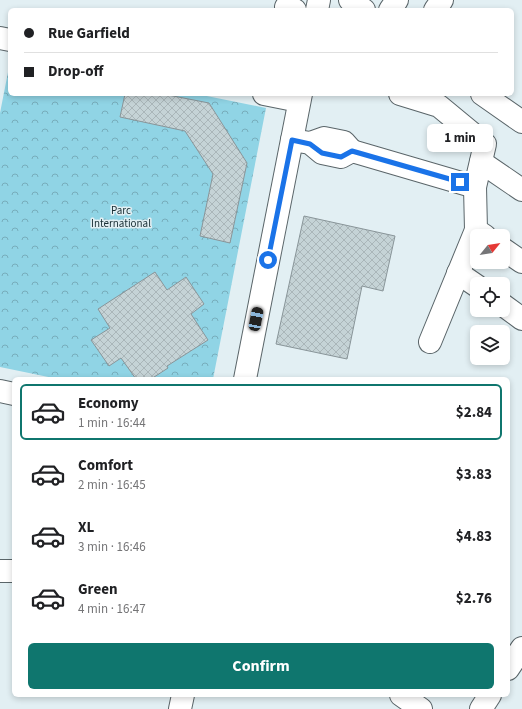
<!DOCTYPE html>
<html lang="en">
<head>
<meta charset="utf-8">
<style>
	body { margin:0; font-family:"Source Sans 3",sans-serif; background:#f6f6f6; color:#202124; height:100vh; display:flex; flex-direction:column; font-size:15px; white-space:nowrap }
	* { box-sizing:border-box; margin:0 }
	p { font-size:13px; color:#757577 }
	.icon { flex:none; width:22px; height:22px; fill:none; stroke:currentColor; stroke-width:2; stroke-linecap:round; stroke-linejoin:round }
	.map { position:relative; flex:1; overflow:hidden }
	.panel { position:absolute; left:12px; top:377px; width:498px; height:320px; display:flex; flex-direction:column; background:#fff; border-radius:6px; box-shadow:0 2px 6px #0003 }
	.panel>* { flex:none }
	.hud { position:absolute; left:8px; top:8px; width:506px; height:88px; border-radius:6px; box-shadow:0 2px 6px #0003; display:grid; align-content:center; height:88px; padding:0 16px; background:#fff }
	.needle { width:26px; rotate:60deg }
	.fabs { position:absolute; left:470px; top:229px; display:grid; gap:8px }
	.fabs a { display:grid; place-items:center; width:40px; height:40px; border-radius:6px; background:#fff; box-shadow:0 2px 6px #0003; font-size:20px }
	.end { position:absolute; width:18px; height:18px; margin:-9px; border:5px solid #1a73e8; background:#fff; box-shadow:0 0 0 2px #fff }
	.from { border-radius:50% }
	.bubble { position:absolute; height:28px; border-radius:6px; background:#fff; box-shadow:0 2px 6px #0003; font-size:13px; font-weight:700; line-height:28px; text-align:center }
	.car { position:absolute; width:12px; height:24px; margin:-12px -6px; border-radius:5px; box-shadow:0 0 3px 1px #0007; background:linear-gradient(#222 24%,#8ab4d8 0 40%,#222 0 76%,#8ab4d8 0 86%,#222 0) }
	.hud b { display:flex; align-items:center; gap:14px; height:38px; font-size:15px }
	.hud b+b { border-top:1px solid #e0e0e0 }
	.hud i { width:10px; height:10px; background:#202124 }
	ul { padding:7px 0 0; list-style:none }
	li { display:flex; align-items:center; gap:12px; height:56px; margin:0 8px 6px; padding:0 8px; border:2px solid transparent; border-radius:6px }
	li div { flex:1 }
	li b { display:block; font-size:15px }
	li em { font-style:normal; font-weight:700 }
	li.selected { border-color:#0f766e }
	li>.icon { width:36px; height:36px; stroke-width:1.5 }
	.action { display:flex; gap:8px; margin-top:auto; padding:8px 16px }
	.action a { flex:1; height:46px; border-radius:6px; background:#0f766e; color:#fff; font-size:16px; font-weight:700; line-height:46px; text-align:center }
	.map>svg:first-child { display:block }
</style>
</head>
<body>
<div class="map">
<svg width="522" height="709" viewBox="0 0 522 709">
	<defs>
		<pattern id="forest-crowns" width="20" height="18" patternUnits="userSpaceOnUse"><rect width="20" height="18" fill="#90d4e5"/><path d="M2 6a3 3 0 1 1 6 0M12 15a3 3 0 1 1 6 0" fill="none" stroke="#77adbb"/></pattern>
		<pattern id="building-cross-hatch" width="8" height="8" patternUnits="userSpaceOnUse"><rect width="8" height="8" fill="#c5d3d6"/><path d="M0 0l8 8M0 8l8-8" fill="none" stroke="#aab6b9"/></pattern>
	</defs>
	<rect width="100%" height="100%" fill="#e2eff3"/>
	<!-- forest -->
	<polygon fill="url(#forest-crowns)" points="10,62 10,94 197,94 266,108 213,379 58,379 0,367 0,113"/>
	<!-- building -->
	<g fill="url(#building-cross-hatch)" stroke="#899599">
		<polygon points="125,94 163,94 209,103 247,163 230,243 200,236 213,174 185,131 120,117"/>
		<polygon points="304,216 395,236 383,291 362,286 347,359 276,344"/>
		<polygon points="155,272 167,290 186,277 204,304 191,314 208,340 167,366 168,368 151,379 136,379 121,358 109,366 91,340 110,328 98,309"/>
	</g>
	<g fill="none" stroke-linecap="round" stroke-linejoin="round">
		<defs>
			<g id="minor">
				<polyline points="350,0 364,10"/>
				<polyline points="286,7 295,10"/>
				<polyline points="317,10 319,0"/>
				<polyline points="390,10 397,0"/>
				<polyline points="435,10 442,0"/>
				<polyline points="0,38 10,40"/>
				<polyline points="264,94 299,101"/>
				<polyline points="482,94 522,122"/>
				<polyline points="292,140 310,143 322,153 341,157 352,151 344,142 324,138 310,143"/>
				<polyline points="352,151 475,187 485,144 439,106 400,94"/>
				<polyline points="481,162 522,190"/>
				<polyline points="475,187 476,230 485,236"/>
				<polyline points="503,249 522,262"/>
				<polyline points="458,273 477,286"/>
				<polyline points="503,305 522,319"/>
				<polyline points="430,342 476,230"/>
				<polyline points="245,379 301,94"/>
				<polyline points="0,391 14,394"/>
				<polyline points="0,571 14,571"/>
				<polyline points="508,669 522,648"/>
				<polyline points="401,695 421,709"/>
				<polyline points="180,709 183,695"/>
				<polyline points="481,709 490,695"/>
			</g>
		</defs>
		<!-- minor casing -->
		<use href="#minor" stroke="#5a6569" stroke-width="24"/>
		<!-- minor -->
		<use href="#minor" stroke="#fff" stroke-width="22"/>
	</g>
	<g fill="none" stroke-linecap="round" stroke-linejoin="round">
		<!-- route -->
		<polyline stroke="#1a73e8" stroke-width="5" points="268,260 292,140 310,144 322,153 341,157 352,151 460,182"/>
	</g>
	<g text-anchor="middle" dominant-baseline="central" stroke-width="3" stroke-linejoin="round" paint-order="stroke">
		<!-- park labels -->
		<g font-size="11" fill="#182e34" stroke="#e2eff3">
			<text x="121" y="210">Parc<tspan x="121" dy="13">International</tspan></text>
		</g>
	</g>
</svg>
<div class="fabs">
<a><svg class="needle" viewBox="-14 -14 28 28"><path d="M0-13l5 13h-10z" fill="#e53935"/><path d="M0 13l5-13h-10z" fill="#757577"/></svg></a>
<a><svg class="icon" aria-label="locate" viewBox="0 0 24 24"><circle cx="12" cy="12" r="6"/><path d="M12 2v4M12 18v4M2 12h4M18 12h4"/></svg></a>
<a><svg class="icon" aria-label="layers" viewBox="0 0 24 24"><path d="M12 4l9 5-9 5-9-5zM3 14l9 5 9-5"/></svg></a>
</div>
<i class="end from" style="left:268px;top:260px"></i>
<i class="end" style="left:460px;top:182px"></i>
<div class="bubble" style="left:427px;top:124px;width:66px">1 min</div>
<i class="car" style="left:256px;top:319px;rotate:11deg"></i>
<div class="hud">
<b><i class="from"></i>Rue Garfield</b>
<b><i></i>Drop-off</b>
</div>
<section class="panel">
<ul>
<li class="selected"><svg class="icon" aria-label="car" viewBox="0 0 24 24"><path d="M5 17H2v-5l4-1 3-4h7l3 4 3 1v5h-3M9 17h6M6 11h13"/><circle cx="7" cy="17" r="2"/><circle cx="17" cy="17" r="2"/></svg><div><b>Economy</b><p>1 min · 16:44</p></div><em>$2.84</em></li>
<li><svg class="icon" aria-label="car" viewBox="0 0 24 24"><path d="M5 17H2v-5l4-1 3-4h7l3 4 3 1v5h-3M9 17h6M6 11h13"/><circle cx="7" cy="17" r="2"/><circle cx="17" cy="17" r="2"/></svg><div><b>Comfort</b><p>2 min · 16:45</p></div><em>$3.83</em></li>
<li><svg class="icon" aria-label="car" viewBox="0 0 24 24"><path d="M5 17H2v-5l4-1 3-4h7l3 4 3 1v5h-3M9 17h6M6 11h13"/><circle cx="7" cy="17" r="2"/><circle cx="17" cy="17" r="2"/></svg><div><b>XL</b><p>3 min · 16:46</p></div><em>$4.83</em></li>
<li><svg class="icon" aria-label="car" viewBox="0 0 24 24"><path d="M5 17H2v-5l4-1 3-4h7l3 4 3 1v5h-3M9 17h6M6 11h13"/><circle cx="7" cy="17" r="2"/><circle cx="17" cy="17" r="2"/></svg><div><b>Green</b><p>4 min · 16:47</p></div><em>$2.76</em></li>
</ul>
<div class="action"><a>Confirm</a></div>
</section>
</div>
</body>
</html>
